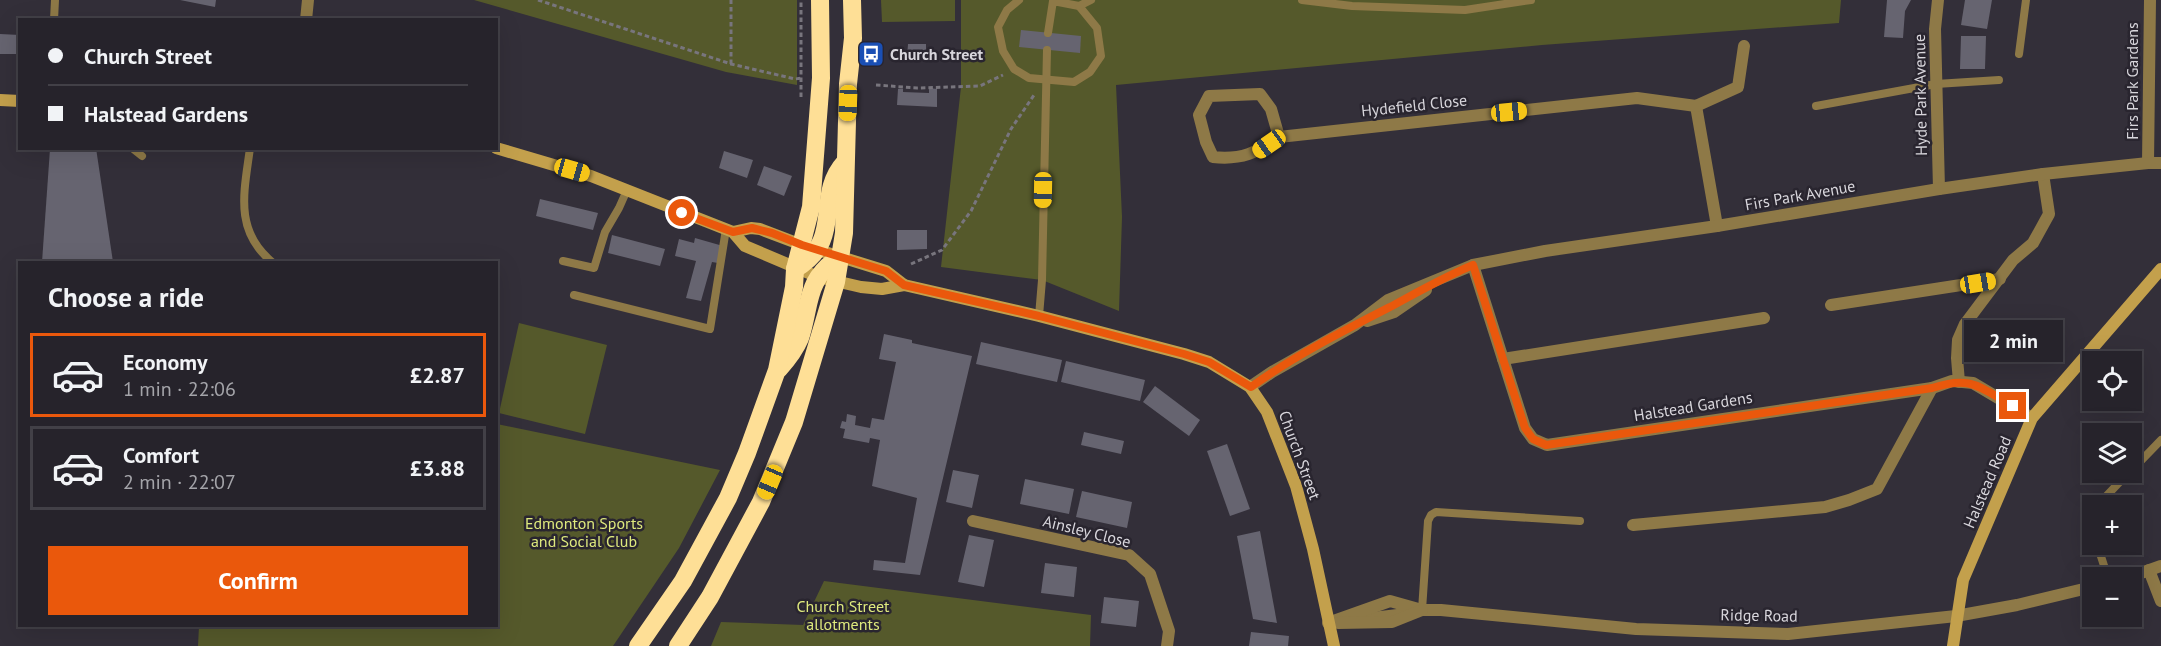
<!DOCTYPE html>
<html lang="en">
<head>
<meta charset="utf-8">
<style>
	body { margin:0; font-family:"PT Sans",sans-serif; background:#2e2b33; color:#f1f3f6; height:100vh; display:flex; flex-direction:column; font-size:22px; white-space:nowrap }
	* { box-sizing:border-box; margin:0 }
	p { font-size:20px; color:#a4a4a9 }
	.icon { flex:none; width:33px; height:33px; fill:none; stroke:currentColor; stroke-width:2; stroke-linecap:round; stroke-linejoin:round }
	.map { position:relative; flex:1; overflow:hidden }
	.side { position:absolute; left:18px; top:261px; width:480px; height:366px; display:flex; flex-direction:column; background:#26232b; border-radius:0px; box-shadow:0 6px 24px #0002,0 0 0 2px #424047 }
	.side>* { flex:none }
	.top-card { position:absolute; left:18px; top:18px; width:480px; height:132px; border-radius:0px; box-shadow:0 6px 24px #0002,0 0 0 2px #424047; display:grid; align-content:center; height:132px; padding:0 30px; background:#26232b }
	.buttons { position:absolute; left:2082px; top:351px; display:grid; gap:12px }
	.buttons a { display:grid; place-items:center; width:60px; height:60px; border-radius:0px; background:#26232b; box-shadow:0 6px 24px #0002,0 0 0 2px #424047; font-size:30px }
	.end { position:absolute; width:27px; height:27px; margin:-14px; border:8px solid #ea580c; background:#fff; box-shadow:0 0 0 3px #fff }
	.from { border-radius:50% }
	.bubble { position:absolute; height:42px; border-radius:0px; background:#26232b; box-shadow:0 6px 24px #0002,0 0 0 2px #424047; font-size:20px; font-weight:800; line-height:42px; text-align:center }
	.car { position:absolute; width:18px; height:36px; margin:-18px -9px; border-radius:8px; box-shadow:0 0 4px 2px #0007; background:linear-gradient(#f5c518 24%,#345 0 40%,#f5c518 0 76%,#345 0 86%,#f5c518 0) }
	.top-card b { display:flex; align-items:center; gap:21px; height:57px; font-size:22px }
	.top-card b+b { border-top:2px solid #424047 }
	.top-card i { width:15px; height:15px; background:#f1f3f6 }
	ul { padding:0; list-style:none }
	li { display:flex; align-items:center; gap:18px; height:84px; margin:0 12px 9px; padding:0 18px; border:3px solid #424047; border-radius:0px }
	li div { flex:1 }
	li b { display:block; font-size:22px }
	li em { font-style:normal; font-weight:800 }
	li.active { border-color:#ea580c }
	li>.icon { width:54px; height:54px; stroke-width:1.5 }
	h2 { padding:0 30px; font-size:27px; line-height:72px }
	.primary-button { display:flex; gap:12px; margin-top:auto; padding:12px 30px }
	.primary-button a { flex:1; height:69px; border-radius:0px; background:#ea580c; color:#fff; font-size:24px; font-weight:800; line-height:69px; text-align:center }
	.map>svg:first-child { display:block }
</style>
</head>
<body>
<div class="map">
<svg width="2161" height="646" viewBox="0 0 2161 646">
	<rect width="100%" height="100%" fill="#332f39"/>
	<!-- green -->
	<g fill="#55592b">
		<polygon points="474,0 797,0 797,85 726,72"/>
		<polygon points="881,0 955,0 955,21 882,22"/>
		<polygon points="961,0 1841,0 1839,23 1542,45 1116,85 1122,217 1119,311 1042,280 941,267 961,87"/>
		<polygon points="519,323 607,345 585,434 499,413"/>
		<polygon points="497,424 720,470 679,548 613,646 198,646 199,626 496,626"/>
		<polygon points="824,581 1091,615 1090,646 711,646 721,622 803,625"/>
	</g>
	<!-- building -->
	<g fill="#666470">
		<polygon points="180,0 216,0 215,7"/>
		<polygon points="1887,0 1911,0 1905,11 1903,38 1884,37"/>
		<polygon points="1965,0 1992,0 1987,29 1961,25"/>
		<polygon points="1021,30 1081,36 1080,53 1019,47"/>
		<polygon points="0,34 20,35 20,54 0,54"/>
		<polygon points="1961,36 1986,36 1985,69 1960,69"/>
		<polygon points="908,44 926,44 926,58 907,58"/>
		<polygon points="929,88 937,89 937,107 897,105 898,89 903,89 903,92 929,93"/>
		<polygon points="54,148 96,148 113,262 42,262 50,149"/>
		<polygon points="724,151 753,160 747,178 719,168"/>
		<polygon points="764,166 792,176 784,196 757,185"/>
		<polygon points="540,199 598,213 593,230 536,216"/>
		<polygon points="897,230 927,230 927,249 897,250"/>
		<polygon points="612,235 665,249 660,266 608,253"/>
		<polygon points="695,238 723,246 718,263 712,262 701,301 686,298 696,261 675,256 679,239 694,243"/>
		<polygon points="884,334 912,340 912,343 972,356 920,575 873,570 874,560 905,563 917,498 872,486 880,440 870,438 869,443 843,438 845,429 840,428 842,421 846,422 847,414 856,416 855,425 870,428 872,418 884,420 896,362 879,359"/>
		<polygon points="981,342 1062,360 1057,382 976,364"/>
		<polygon points="1066,361 1145,380 1140,401 1061,382"/>
		<polygon points="1155,386 1200,420 1189,436 1143,402"/>
		<polygon points="1084,432 1124,441 1121,454 1081,445"/>
		<polygon points="1227,444 1250,509 1230,516 1207,451"/>
		<polygon points="953,470 979,475 972,508 946,502"/>
		<polygon points="1025,479 1074,489 1069,514 1020,504"/>
		<polygon points="1082,491 1132,502 1127,528 1076,517"/>
		<polygon points="1260,531 1277,623 1253,619 1237,536"/>
		<polygon points="969,535 994,540 984,587 958,582"/>
		<polygon points="1045,563 1077,567 1074,597 1041,593"/>
		<polygon points="1104,597 1139,601 1136,627 1101,623"/>
		<polygon points="1251,632 1289,636 1288,646 1249,646"/>
	</g>
	<g fill="none" stroke-linecap="round" stroke-linejoin="round">
		<!-- path -->
		<g stroke="#78757d" stroke-width="3" stroke-dasharray="4.5 3" stroke-linecap="butt">
			<polyline points="538,0 731,64 795,79 802,78"/>
			<polyline points="731,64 731,0"/>
			<polyline points="876,85 917,88 980,86 1003,75"/>
			<polyline points="801,97 801,0"/>
			<polyline points="911,264 942,250 971,211 1011,129 1034,95"/>
		</g>
		<!-- lane -->
		<g stroke="#8e7947" stroke-width="8">
			<polyline points="1019,0 1007,10 998,27 1003,51 1014,69 1029,78 1074,82 1090,72 1101,56 1097,28 1079,6 1053,1 1048,33"/>
			<polyline points="1302,0 1352,6 1465,10 1531,0"/>
			<polyline points="1079,6 1091,0"/>
			<polyline points="54,20 55,0"/>
			<polyline points="2019,54 2026,0"/>
			<polyline points="1816,106 1936,84 1999,80"/>
			<polyline points="132,148 142,156"/>
			<path d="M 250,148 C 244,193 234,230 272,262"/>
			<polyline points="563,261 594,268 605,232 619,208 627,190"/>
			<polyline points="574,295 710,329 726,229"/>
			<polyline points="1379,312 1405,299"/>
			<polyline points="1039,316 1042,280 1047,50"/>
			<polyline points="2132,470 2161,440"/>
			<polyline points="2097,506 2129,472"/>
			<polyline points="2092,510 2088,515 2092,530"/>
			<polyline points="2097,544 2108,578"/>
			<polyline points="1356,618 1422,610 1428,521 1431,515 1436,512 1580,521"/>
		</g>
		<!-- street -->
		<g stroke="#8e7947" stroke-width="12">
			<polyline points="1938,0 1935,29 1939,189"/>
			<polyline points="306,20 308,0"/>
			<polyline points="1696,106 1717,226"/>
			<path d="M 1279,137 L 1271,109 L 1260,94 L 1209,96 L 1199,115 L 1206,142 L 1213,157 C 1242,160 1256,153 1279,137 L 1637,98 L 1696,106 L 1738,87 L 1744,46"/>
			<polyline points="2148,163 2150,0"/>
			<polyline points="1473,265 1525,428 1533,439 1547,445 1932,388 1952,381 1973,383 2032,418"/>
			<polyline points="1831,305 2000,279"/>
			<polyline points="1367,321 1394,312 1426,290"/>
			<polyline points="1503,359 1764,318"/>
			<polyline points="1959,382 1957,358 1958,340 1965,324 2013,260 2033,243 2049,214 2043,174"/>
			<polyline points="1250,387 1272,372 1355,325 1388,300 1473,265 1545,251 1717,226 1939,189 2043,174 2148,163 2161,163"/>
			<polyline points="973,521 1129,555 1150,574 1169,631 1167,646"/>
			<polyline points="1633,525 1825,507 1849,500 1877,489 1932,388"/>
			<polyline points="2149,570 2161,601"/>
			<polyline points="2127,578 2161,566"/>
			<polyline points="1328,623 1390,601 1422,610 1441,610 1636,629 1788,634 1956,616 2017,605 2092,587"/>
			<polyline points="1338,623 1392,622 1422,610"/>
		</g>
		<!-- secondary -->
		<g stroke="#c3a04c" stroke-width="12">
			<polyline points="0,100 20,101"/>
			<polyline points="496,148 591,176 733,232 745,246 818,277 861,287 882,289 904,285 1039,316 1184,354 1209,362 1250,387 1267,412 1296,486 1313,549 1334,646"/>
			<polyline points="733,232 751,228 760,229 802,245 886,271 904,285"/>
			<polyline points="1953,646 1963,580 2032,418 2161,269"/>
		</g>
		<!-- highway -->
		<g stroke="#fedf96" stroke-width="18">
			<path d="M 795,269 C 846,239 813,197 845,162"/>
			<path d="M 779,369 C 787,360 795,350 800,338 C 811,304 805,279 840,257"/>
			<polyline points="638,646 683,581 728,498 747,453 777,370 794,287 795,269 811,207 821,78 820,0"/>
			<polyline points="678,646 710,597 761,502 794,422 836,282 844,233 848,84 853,38 852,0"/>
		</g>
	</g>
	<g fill="none" stroke-linecap="round" stroke-linejoin="round">
		<!-- route -->
		<path stroke="#ea580c" stroke-width="8" d="M 682,213 L 733,232 L 752,228 L 772,233 L 802,245 L 886,271 L 904,285 L 1039,316 L 1184,354 L 1209,362 L 1251,387 C 1294,356 1343,331 1390,307 C 1418,292 1444,277 1473,265 L 1525,428 L 1533,439 L 1546,445 L 1932,388 C 1971,375 1979,387 2013,406"/>
	</g>
	<!-- icons -->
	<defs>
		<symbol id="bus-square" viewBox="-11 -11 22 22"><rect x="-9" y="-9" width="18" height="18" rx="4" fill="#1a4fb4" stroke="#29252f"/><path d="M-5-6H5V4H4V6H2V4H-2V6H-4V4H-5ZM-3.5-4V0h7V-4ZM-3.5 1.2v1.5H-2V1.2ZM2 1.2v1.5H3.5V1.2Z" fill="#fff"/></symbol>
	</defs>
	<g fill-rule="evenodd">
		<use href="#bus-square" x="856" y="39" width="30" height="30"/>
	</g>
	<g text-anchor="middle" dominant-baseline="central" stroke-width="5" stroke-linejoin="round" paint-order="stroke">
		<!-- poi labels -->
		<g font-size="16" font-weight="bold" fill="#d8d6dc" stroke="#29252f" text-anchor="start">
			<text x="890" y="54">Church Street</text>
		</g>
		<!-- street labels -->
		<g font-size="16" fill="#d8d6dc" stroke="#29252f">
			<text transform="translate(2132 81) rotate(-90)">Firs Park Gardens</text>
			<text transform="translate(1920 95) rotate(-91)">Hyde Park Avenue</text>
			<text transform="translate(1414 105) rotate(-6)">Hydefield Close</text>
			<text transform="translate(1800 195) rotate(-10)">Firs Park Avenue</text>
			<text transform="translate(1693 406) rotate(-9)">Halstead Gardens</text>
			<text transform="translate(1300 455) rotate(70)">Church Street</text>
			<text transform="translate(1987 482) rotate(-67)">Halstead Road</text>
			<text transform="translate(1087 531) rotate(14)">Ainsley Close</text>
			<text transform="translate(1759 615) rotate(1)">Ridge Road</text>
		</g>
		<!-- park labels -->
		<g font-size="16" fill="#dee97d" stroke="#29252f">
			<text x="584" y="523">Edmonton Sports<tspan x="584" dy="18">and Social Club</tspan></text>
			<text x="843" y="606">Church Street<tspan x="843" dy="18">allotments</tspan></text>
		</g>
	</g>
</svg>
<div class="buttons">
<a><svg class="icon" aria-label="locate" viewBox="0 0 24 24"><circle cx="12" cy="12" r="6"/><path d="M12 2v4M12 18v4M2 12h4M18 12h4"/></svg></a>
<a><svg class="icon" aria-label="layers" viewBox="0 0 24 24"><path d="M12 4l9 5-9 5-9-5zM3 14l9 5 9-5"/></svg></a>
<a>+</a>
<a>−</a>
</div>
<i class="end from" style="left:682px;top:213px"></i>
<i class="end" style="left:2013px;top:406px"></i>
<div class="bubble" style="left:1964px;top:320px;width:99px">2 min</div>
<i class="car" style="left:848px;top:103px;rotate:182deg"></i>
<i class="car" style="left:1509px;top:112px;rotate:84deg"></i>
<i class="car" style="left:1269px;top:144px;rotate:235deg"></i>
<i class="car" style="left:572px;top:170px;rotate:106deg"></i>
<i class="car" style="left:1043px;top:190px;rotate:181deg"></i>
<i class="car" style="left:1978px;top:283px;rotate:81deg"></i>
<i class="car" style="left:770px;top:482px;rotate:203deg"></i>
<div class="top-card">
<b><i class="from"></i>Church Street</b>
<b><i></i>Halstead Gardens</b>
</div>
<section class="side">
<h2>Choose a ride</h2>
<ul>
<li class="active"><svg class="icon" aria-label="car" viewBox="0 0 24 24"><path d="M5 17H2v-5l4-1 3-4h7l3 4 3 1v5h-3M9 17h6M6 11h13"/><circle cx="7" cy="17" r="2"/><circle cx="17" cy="17" r="2"/></svg><div><b>Economy</b><p>1 min · 22:06</p></div><em>£2.87</em></li>
<li><svg class="icon" aria-label="car" viewBox="0 0 24 24"><path d="M5 17H2v-5l4-1 3-4h7l3 4 3 1v5h-3M9 17h6M6 11h13"/><circle cx="7" cy="17" r="2"/><circle cx="17" cy="17" r="2"/></svg><div><b>Comfort</b><p>2 min · 22:07</p></div><em>£3.88</em></li>
</ul>
<div class="primary-button"><a>Confirm</a></div>
</section>
</div>
</body>
</html>
